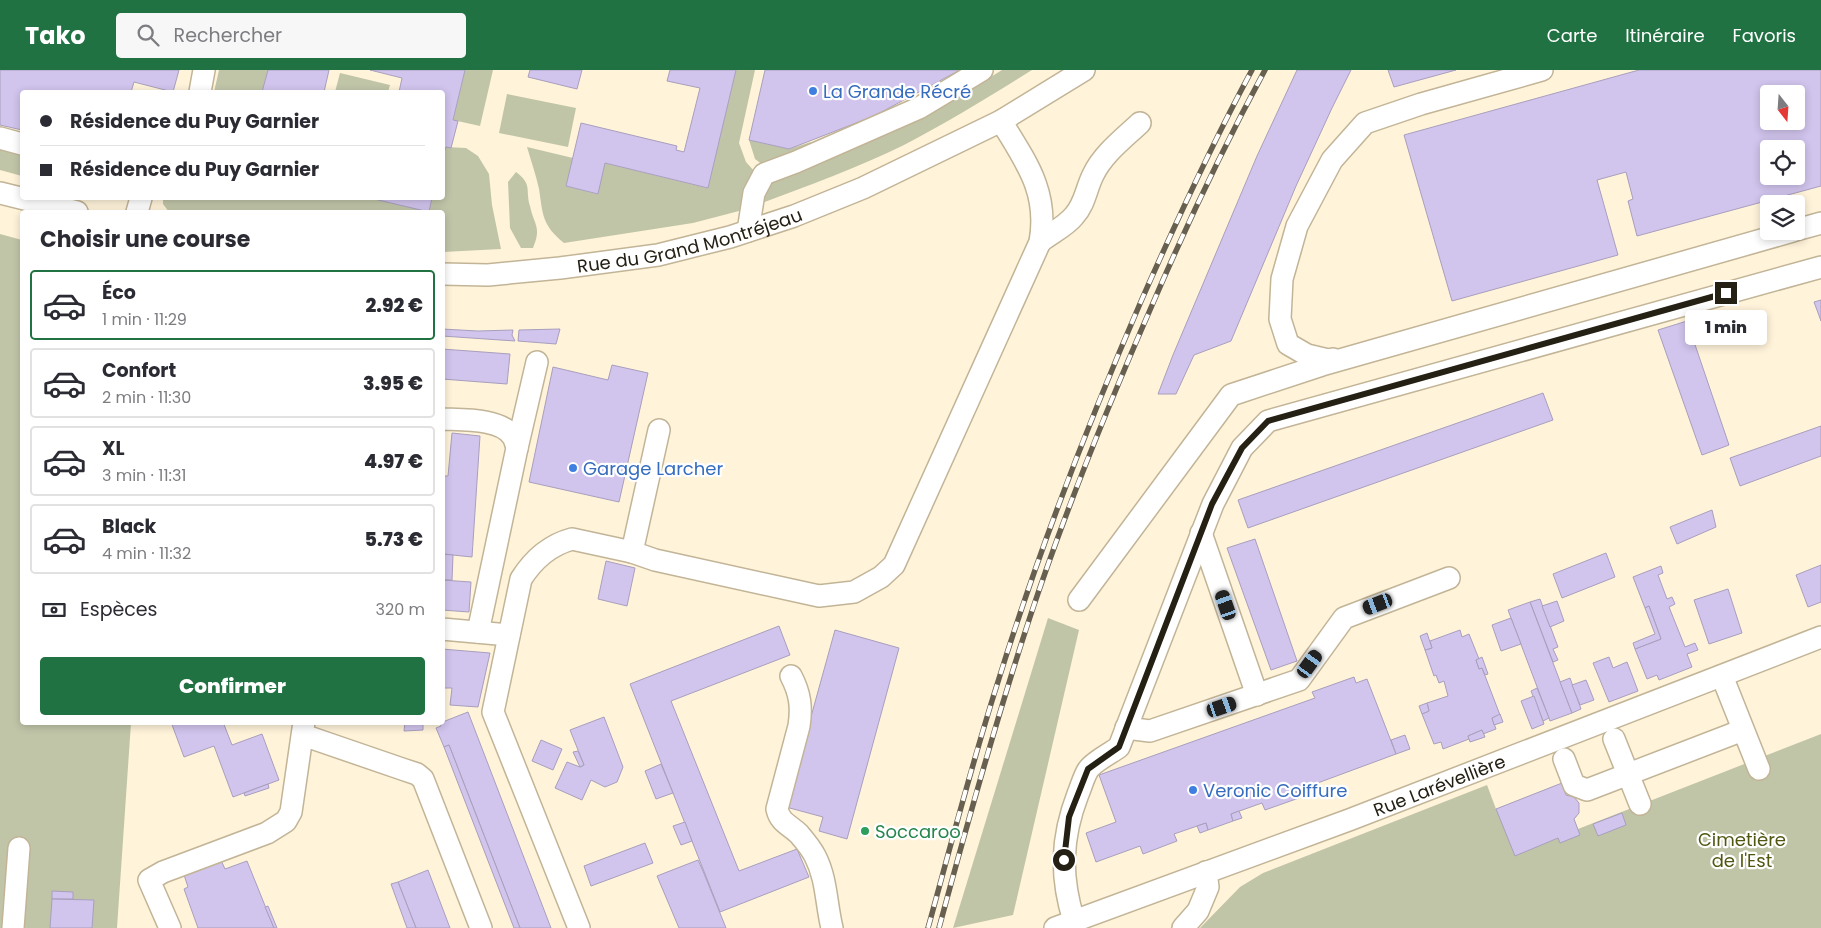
<!DOCTYPE html>
<html lang="fr">
<head>
<meta charset="utf-8">
<style>
	body { margin:0; font-family:Poppins,sans-serif; background:#f7f7f7; color:#2b2b33; height:100vh; display:flex; flex-direction:column; font-size:19px; white-space:nowrap }
	* { box-sizing:border-box; margin:0 }
	p { font-size:16px; color:#7c7c81 }
	.icon { flex:none; width:28px; height:28px; fill:none; stroke:currentColor; stroke-width:2; stroke-linecap:round; stroke-linejoin:round }
	.map { position:relative; flex:1; overflow:hidden }
	.details { position:absolute; left:20px; top:140px; width:425px; height:515px; display:flex; flex-direction:column; background:#fff; border-radius:5px; box-shadow:0 2px 8px #0003 }
	.details>* { flex:none }
	.guide { position:absolute; left:20px; top:20px; width:425px; height:110px; border-radius:5px; box-shadow:0 2px 8px #0003; display:grid; align-content:center; height:110px; padding:0 20px; background:#fff }
	.needle { width:32px; rotate:163deg }
	.fabs { position:absolute; left:1760px; top:15px; display:grid; gap:10px }
	.fabs a { display:grid; place-items:center; width:45px; height:45px; border-radius:5px; background:#fff; box-shadow:0 2px 8px #0003; font-size:25px }
	.end { position:absolute; width:22px; height:22px; margin:-11px; border:6px solid #252014; background:#fff; box-shadow:0 0 0 2px #fff }
	.from { border-radius:50% }
	.bubble { position:absolute; height:35px; border-radius:5px; background:#fff; box-shadow:0 2px 8px #0003; font-size:16px; font-weight:800; line-height:35px; text-align:center }
	.car { position:absolute; width:15px; height:30px; margin:-15px -8px; border-radius:6px; box-shadow:0 0 4px 1px #0007; background:linear-gradient(#222 24%,#8ab4d8 0 40%,#222 0 76%,#8ab4d8 0 86%,#222 0) }
	.guide b { display:flex; align-items:center; gap:18px; height:48px; font-size:19px }
	.guide b+b { border-top:1px solid #e1e1e2 }
	.guide i { width:12px; height:12px; background:#2b2b33 }
	ul { padding:0; list-style:none }
	li { display:flex; align-items:center; gap:15px; height:70px; margin:0 10px 8px; padding:0 10px; border:2px solid #e1e1e2; border-radius:5px }
	li div { flex:1 }
	li b { display:block; font-size:19px }
	li em { font-style:normal; font-weight:800 }
	li.on { border-color:#217242 }
	li>.icon { width:45px; height:45px; stroke-width:1.5 }
	h2 { padding:0 20px; font-size:22px; line-height:60px }
	.pay { display:flex; align-items:center; gap:12px; height:55px; padding:0 20px; font-size:19px }
	.pay p { margin-inline-start:auto }
	.primary-button { display:flex; gap:10px; margin-top:auto; padding:10px 20px }
	.primary-button a { flex:1; height:58px; border-radius:5px; background:#217242; color:#fff; font-size:20px; font-weight:800; line-height:58px; text-align:center }
	header { display:flex; align-items:center; gap:30px; box-sizing:border-box; height:70px; padding:0 25px; background:#217242; color:#fff }
	header strong { font-size:24px }
	nav { display:flex; gap:28px; margin-inline-start:auto; font-size:18px }
	.search { width:350px; height:45px; background:#f7f7f7; display:flex; align-items:center; gap:12px; box-sizing:border-box; padding:0 18px; border-radius:5px; color:#7c7c81; font-size:19px }
	.map>svg:first-child { display:block }
</style>
</head>
<body>
<header>
<strong>Tako</strong>
<div class="search"><svg class="icon" aria-label="search" viewBox="0 0 24 24"><circle cx="10" cy="10" r="6"/><path d="M15 15l6 6"/></svg>Rechercher</div>
<nav><a>Carte</a><a>Itinéraire</a><a>Favoris</a></nav>
</header>
<div class="map">
<svg width="1821" height="858" viewBox="0 0 1821 858">
	<rect width="100%" height="100%" fill="#fff3da"/>
	<!-- green -->
	<g fill="#c1c5a8">
		<polygon points="219,0 268,0 262,22 214,22"/>
		<polygon points="465,0 493,0 480,56 453,50"/>
		<path d="M 736,0 L 755,0 L 739,73 L 746,92 L 755,102 L 739,141 L 693,153 L 564,173 C 542,155 543,145 539,119 C 536,105 531,91 527,77 L 573,88 L 566,116 L 597,124 L 605,93 L 707,118 Z"/>
		<path d="M 1002,0 L 1032,0 C 990,26 948,52 904,75 C 857,98 808,116 759,134 L 769,112 L 893,62 L 934,42 Z"/>
		<polygon points="340,3 390,15 388,22 335,22"/>
		<polygon points="507,24 576,38 568,77 499,63"/>
		<polygon points="749,70 789,79 811,72 809,76 763,95 755,89"/>
		<polygon points="0,77 22,83 22,106 0,100"/>
		<polygon points="446,77 466,78 478,86 489,104 492,135 501,179 443,182 442,142 169,142 163,134 163,128 370,128 429,142 432,128 442,128 443,88"/>
		<path d="M 516,102 C 533,115 525,119 530,136 C 534,155 542,157 533,178 L 521,178 L 510,158 L 508,112 Z"/>
		<polygon points="0,164 22,170 22,652 131,653 117,858 0,858"/>
		<polygon points="1048,548 1079,560 1013,845 953,858"/>
		<polygon points="1821,664 1821,858 1200,858 1240,817 1263,803 1487,715 1496,739 1562,713 1566,725 1574,727 1579,733 1579,743 1574,749 1578,759"/>
	</g>
	<!-- building -->
	<g fill="#d1c4ed" stroke="#a89fbd" fill-rule="evenodd">
		<polygon points="0,0 179,0 173,22 134,12 131,22 22,22 22,60 0,55"/>
		<polygon points="268,0 329,0 324,22 262,22"/>
		<polygon points="370,0 465,0 453,50 458,51 451,78 446,77 442,88 442,22 399,22 402,8"/>
		<polygon points="530,0 582,0 577,19 528,7"/>
		<polygon points="670,0 736,0 708,118 605,93 598,124 566,116 581,53 677,76 676,80 684,82 700,18 667,11"/>
		<polygon points="765,0 960,0 874,46 789,79 749,70"/>
		<polygon points="1297,0 1351,0 1332,38 1296,116 1231,271 1194,285 1176,324 1158,324 1173,285 1257,86"/>
		<polygon points="1388,0 1456,0 1394,17"/>
		<path d="M 1639,0 L 1821,0 L 1821,116 L 1637,166 L 1628,131 L 1633,129 L 1626,102 L 1597,110 L 1618,185 L 1452,231 L 1404,65 ZM 1769,24 L 1796,24 L 1796,51 L 1769,51 ZM 1769,79 L 1796,79 L 1796,106 L 1769,106 Z"/>
		<polygon points="370,128 432,128 429,142"/>
		<polygon points="1821,230 1821,251 1814,232"/>
		<polygon points="1687,251 1729,375 1702,385 1658,260"/>
		<polygon points="442,259 478,261 513,260 512,265 515,271 442,266"/>
		<polygon points="560,259 556,274 518,271 519,260"/>
		<polygon points="442,279 510,284 507,314 442,309"/>
		<polygon points="612,295 648,303 619,432 529,412 553,297 608,310"/>
		<polygon points="1543,323 1553,350 1248,458 1238,430"/>
		<polygon points="1821,356 1821,386 1740,416 1730,388"/>
		<polygon points="452,363 480,366 472,487 443,484 444,463 442,463 442,406 448,406"/>
		<polygon points="1712,440 1716,457 1677,474 1670,457"/>
		<polygon points="1255,469 1297,591 1271,600 1227,478"/>
		<polygon points="1606,483 1615,507 1562,528 1553,504"/>
		<polygon points="442,484 453,485 452,510 442,510"/>
		<polygon points="606,491 635,498 627,536 598,529"/>
		<polygon points="1821,495 1821,532 1808,537 1796,505"/>
		<polygon points="1661,496 1663,503 1658,505 1667,529 1672,527 1675,534 1669,537 1685,577 1695,573 1698,580 1687,584 1692,597 1659,610 1657,605 1647,609 1635,579 1661,569 1649,536 1645,538 1633,507"/>
		<polygon points="442,510 471,512 469,542 442,540"/>
		<polygon points="1728,519 1742,563 1709,574 1694,530"/>
		<polygon points="1540,529 1558,577 1553,579 1558,590 1553,592 1530,532"/>
		<polygon points="1557,531 1564,551 1550,557 1542,536"/>
		<polygon points="1530,532 1572,643 1550,651 1508,540"/>
		<polygon points="1649,536 1661,569 1635,579 1633,573 1655,564 1645,538"/>
		<polygon points="1511,548 1521,574 1501,581 1492,555"/>
		<polygon points="779,556 790,585 671,631 739,801 797,779 809,807 720,842 630,614"/>
		<polygon points="835,560 899,578 847,769 819,761 823,747 786,737"/>
		<polygon points="1460,560 1462,567 1469,564 1479,589 1476,590 1479,599 1482,598 1500,645 1492,648 1496,659 1483,664 1482,660 1468,666 1469,669 1443,679 1441,672 1434,674 1422,644 1429,641 1427,633 1448,626 1444,611 1439,613 1436,605 1434,606 1425,580 1432,578 1430,571"/>
		<polygon points="1427,563 1432,578 1425,580 1420,566"/>
		<polygon points="442,579 490,583 478,637 450,635 452,618 442,618"/>
		<polygon points="1482,587 1488,604 1485,605 1482,598 1479,599 1476,590"/>
		<polygon points="1609,587 1613,598 1627,592 1638,621 1609,632 1593,593"/>
		<polygon points="1354,607 1356,613 1367,609 1396,684 1296,721 1299,728 1265,740 1262,733 1231,744 1233,751 1208,760 1206,753 1174,764 1177,771 1143,784 1140,776 1096,792 1086,763 1116,752 1099,705 1315,628 1312,622"/>
		<polygon points="1570,608 1581,639 1572,643 1560,612"/>
		<polygon points="1586,610 1594,630 1580,635 1572,615"/>
		<polygon points="1537,618 1549,648 1543,651 1531,621"/>
		<polygon points="1534,626 1544,654 1532,659 1521,631"/>
		<polygon points="1427,633 1429,641 1422,644 1419,636"/>
		<polygon points="468,642 551,858 520,858 449,675 444,677 436,658 441,656 440,653"/>
		<polygon points="1500,644 1503,652 1494,655 1492,648"/>
		<polygon points="604,647 623,697 617,712 605,717 591,710 582,730 555,718 567,692 580,697 584,695 570,660"/>
		<polygon points="171,652 223,652 232,675 262,664 279,710 233,727 214,676 184,687"/>
		<polygon points="405,652 423,652 423,660 404,661"/>
		<polygon points="1482,660 1485,667 1470,672 1468,666"/>
		<polygon points="1405,665 1410,679 1396,684 1391,670"/>
		<polygon points="541,670 562,679 553,700 532,691"/>
		<polygon points="449,675 520,858 514,858 444,677"/>
		<polygon points="578,681 584,695 580,697 573,682"/>
		<polygon points="661,694 673,723 656,729 645,701"/>
		<polygon points="1562,713 1566,725 1574,727 1579,733 1579,743 1574,749 1580,765 1560,773 1558,768 1515,786 1496,739"/>
		<polygon points="268,714 269,718 245,726 244,723"/>
		<polygon points="1239,741 1242,748 1233,751 1231,744"/>
		<polygon points="1622,743 1626,755 1598,766 1593,754"/>
		<polygon points="685,752 692,771 681,775 673,756"/>
		<polygon points="1206,753 1208,760 1200,763 1197,756"/>
		<polygon points="645,773 653,793 591,816 584,796"/>
		<polygon points="220,788 225,799 247,791 274,858 198,858 184,819 188,817 183,802"/>
		<polygon points="698,790 703,801 726,858 679,858 657,806"/>
		<polygon points="428,800 450,858 416,858 398,812"/>
		<polygon points="398,812 416,858 407,858 391,814"/>
		<polygon points="52,821 73,822 73,829 52,829"/>
		<polygon points="52,829 94,830 92,858 50,858"/>
		<polygon points="268,836 277,858 274,858 265,837"/>
	</g>
	<g fill="none" stroke-linecap="round" stroke-linejoin="round">
		<defs>
			<g id="minor">
				<polyline points="200,22 204,0"/>
				<polyline points="0,68 22,74"/>
				<polyline points="0,123 77,142"/>
				<polyline points="137,142 141,128"/>
				<polyline points="1796,160 1821,153"/>
				<polyline points="748,161 754,123 764,104 796,92 919,38 982,0"/>
				<path d="M 1040,172 C 1051,163 1065,157 1074,146 C 1085,134 1086,119 1093,105 C 1103,84 1123,69 1140,53"/>
				<path id="s1" d="M 442,204 L 488,205 L 560,198 L 658,185 L 730,167 L 794,146 L 863,118 L 1001,51 L 1084,0"/>
				<polyline points="1333,289 1328,290 1307,285 1288,274 1280,249 1282,209 1297,156 1332,90 1365,53 1421,34 1542,0"/>
				<path d="M 442,349 C 462,350 502,348 513,367 C 515,370 516,375 517,378 L 478,562"/>
				<polyline points="517,378 537,292"/>
				<polyline points="1201,463 1257,625"/>
				<polyline points="632,482 659,360"/>
				<polyline points="1079,530 1231,325 1322,295 1793,161"/>
				<polyline points="442,559 509,565"/>
				<path d="M 791,606 C 800,623 802,637 799,656 L 777,739 C 780,753 790,755 799,764 C 805,771 811,778 815,786 C 827,809 826,834 832,858"/>
				<polyline points="1722,606 1759,699"/>
				<polyline points="1126,658 1150,661 1299,610 1344,548 1449,508"/>
				<polyline points="303,665 402,699 417,704 423,709 481,858"/>
				<polyline points="1614,669 1640,734"/>
				<polyline points="1564,689 1574,715 1587,720 1743,660"/>
				<path d="M 1074,851 C 1060,806 1061,768 1078,724 C 1081,717 1084,706 1088,700 C 1093,692 1111,683 1119,677 L 1213,434 L 1242,378 L 1268,351 L 1821,197"/>
				<polyline points="13,858 19,778"/>
				<polyline points="170,858 149,810 163,802 267,763 286,751 291,742 304,652"/>
				<path d="M 579,858 L 493,642 L 521,509 C 533,490 550,475 572,469 L 632,482 L 655,490 L 819,526 L 854,522 L 881,507 L 894,495 L 1040,172 C 1049,122 1026,92 1001,51"/>
				<path id="s2" d="M 1055,858 L 1349,750 L 1821,567"/>
				<polyline points="1183,858 1198,841 1208,817 1206,802"/>
			</g>
		</defs>
		<!-- minor casing -->
		<use href="#minor" stroke="#c2b496" stroke-width="24"/>
		<!-- minor -->
		<use href="#minor" stroke="#fff" stroke-width="21"/>
		<defs>
			<g id="rail">
				<path d="M 928,858 C 950,778 971,697 996,618 C 1037,485 1087,356 1142,229 C 1176,152 1212,74 1252,0"/>
				<path d="M 939,858 C 967,754 996,650 1030,547 C 1065,441 1108,336 1153,233 C 1187,154 1224,76 1265,0"/>
			</g>
		</defs>
		<!-- rail casing -->
		<use href="#rail" stroke="#676050" stroke-width="5.5"/>
		<!-- rail -->
		<use href="#rail" stroke="#fff" stroke-width="4" stroke-dasharray="11" stroke-linecap="butt"/>
	</g>
	<g fill="none" stroke-linecap="round" stroke-linejoin="round">
		<!-- route -->
		<polyline stroke="#252014" stroke-width="6" points="1064,790 1069,747 1088,699 1119,677 1212,434 1242,378 1268,351 1726,223"/>
	</g>
	<!-- markers -->
	<g fill="#3f7fe0" stroke="#fff" stroke-width="2">
		<circle cx="813" cy="21" r="5"/>
		<circle cx="573" cy="398" r="5"/>
		<circle cx="1193" cy="720" r="5"/>
	</g>
	<circle fill="#2e9e5b" stroke="#fff" stroke-width="2" cx="865" cy="761" r="5"/>
	<g text-anchor="middle" dominant-baseline="central" stroke-width="4.5" stroke-linejoin="round" paint-order="stroke">
		<!-- shop labels -->
		<g font-size="18" fill="#366cbe" stroke="#fff" text-anchor="start">
			<text x="823" y="21">La Grande Récré</text>
			<text x="583" y="398">Garage Larcher</text>
			<text x="1203" y="720">Veronic Coiffure</text>
		</g>
		<!-- street labels -->
		<g font-size="18" fill="#252014" stroke="#fff">
			<text stroke="none"><textPath href="#s1" startOffset="251">Rue du Grand Montréjeau</textPath></text>
			<text stroke="none"><textPath href="#s2" startOffset="410">Rue Larévellière</textPath></text>
		</g>
		<!-- leisure labels -->
		<g font-size="18" fill="#27864d" stroke="#fff" text-anchor="start">
			<text x="875" y="761">Soccaroo</text>
		</g>
		<!-- park labels -->
		<g font-size="18" fill="#515711" stroke="#fff">
			<text x="1742" y="769">Cimetière<tspan x="1742" dy="21">de l'Est</tspan></text>
		</g>
	</g>
</svg>
<div class="fabs">
<a><svg class="needle" viewBox="-14 -14 28 28"><path d="M0-13l5 13h-10z" fill="#e53935"/><path d="M0 13l5-13h-10z" fill="#7c7c81"/></svg></a>
<a><svg class="icon" aria-label="locate" viewBox="0 0 24 24"><circle cx="12" cy="12" r="6"/><path d="M12 2v4M12 18v4M2 12h4M18 12h4"/></svg></a>
<a><svg class="icon" aria-label="layers" viewBox="0 0 24 24"><path d="M12 4l9 5-9 5-9-5zM3 14l9 5 9-5"/></svg></a>
</div>
<i class="end from" style="left:1064px;top:790px"></i>
<i class="end" style="left:1726px;top:223px"></i>
<div class="bubble" style="left:1685px;top:240px;width:82px">1 min</div>
<i class="car" style="left:1378px;top:534px;rotate:249deg"></i>
<i class="car" style="left:1226px;top:535px;rotate:341deg"></i>
<i class="car" style="left:1310px;top:594px;rotate:36deg"></i>
<i class="car" style="left:1222px;top:637px;rotate:71deg"></i>
<div class="guide">
<b><i class="from"></i>Résidence du Puy Garnier</b>
<b><i></i>Résidence du Puy Garnier</b>
</div>
<section class="details">
<h2>Choisir une course</h2>
<ul>
<li class="on"><svg class="icon" aria-label="car" viewBox="0 0 24 24"><path d="M5 17H2v-5l4-1 3-4h7l3 4 3 1v5h-3M9 17h6M6 11h13"/><circle cx="7" cy="17" r="2"/><circle cx="17" cy="17" r="2"/></svg><div><b>Éco</b><p>1 min · 11:29</p></div><em>2.92 €</em></li>
<li><svg class="icon" aria-label="car" viewBox="0 0 24 24"><path d="M5 17H2v-5l4-1 3-4h7l3 4 3 1v5h-3M9 17h6M6 11h13"/><circle cx="7" cy="17" r="2"/><circle cx="17" cy="17" r="2"/></svg><div><b>Confort</b><p>2 min · 11:30</p></div><em>3.95 €</em></li>
<li><svg class="icon" aria-label="car" viewBox="0 0 24 24"><path d="M5 17H2v-5l4-1 3-4h7l3 4 3 1v5h-3M9 17h6M6 11h13"/><circle cx="7" cy="17" r="2"/><circle cx="17" cy="17" r="2"/></svg><div><b>XL</b><p>3 min · 11:31</p></div><em>4.97 €</em></li>
<li><svg class="icon" aria-label="car" viewBox="0 0 24 24"><path d="M5 17H2v-5l4-1 3-4h7l3 4 3 1v5h-3M9 17h6M6 11h13"/><circle cx="7" cy="17" r="2"/><circle cx="17" cy="17" r="2"/></svg><div><b>Black</b><p>4 min · 11:32</p></div><em>5.73 €</em></li>
</ul>
<div class="pay"><svg class="icon" aria-label="cash" viewBox="0 0 24 24"><path d="M3 7h18v10H3z"/><circle cx="12" cy="12" r="2"/></svg>Espèces<p>320 m</p></div>
<div class="primary-button"><a>Confirmer</a></div>
</section>
</div>
</body>
</html>
